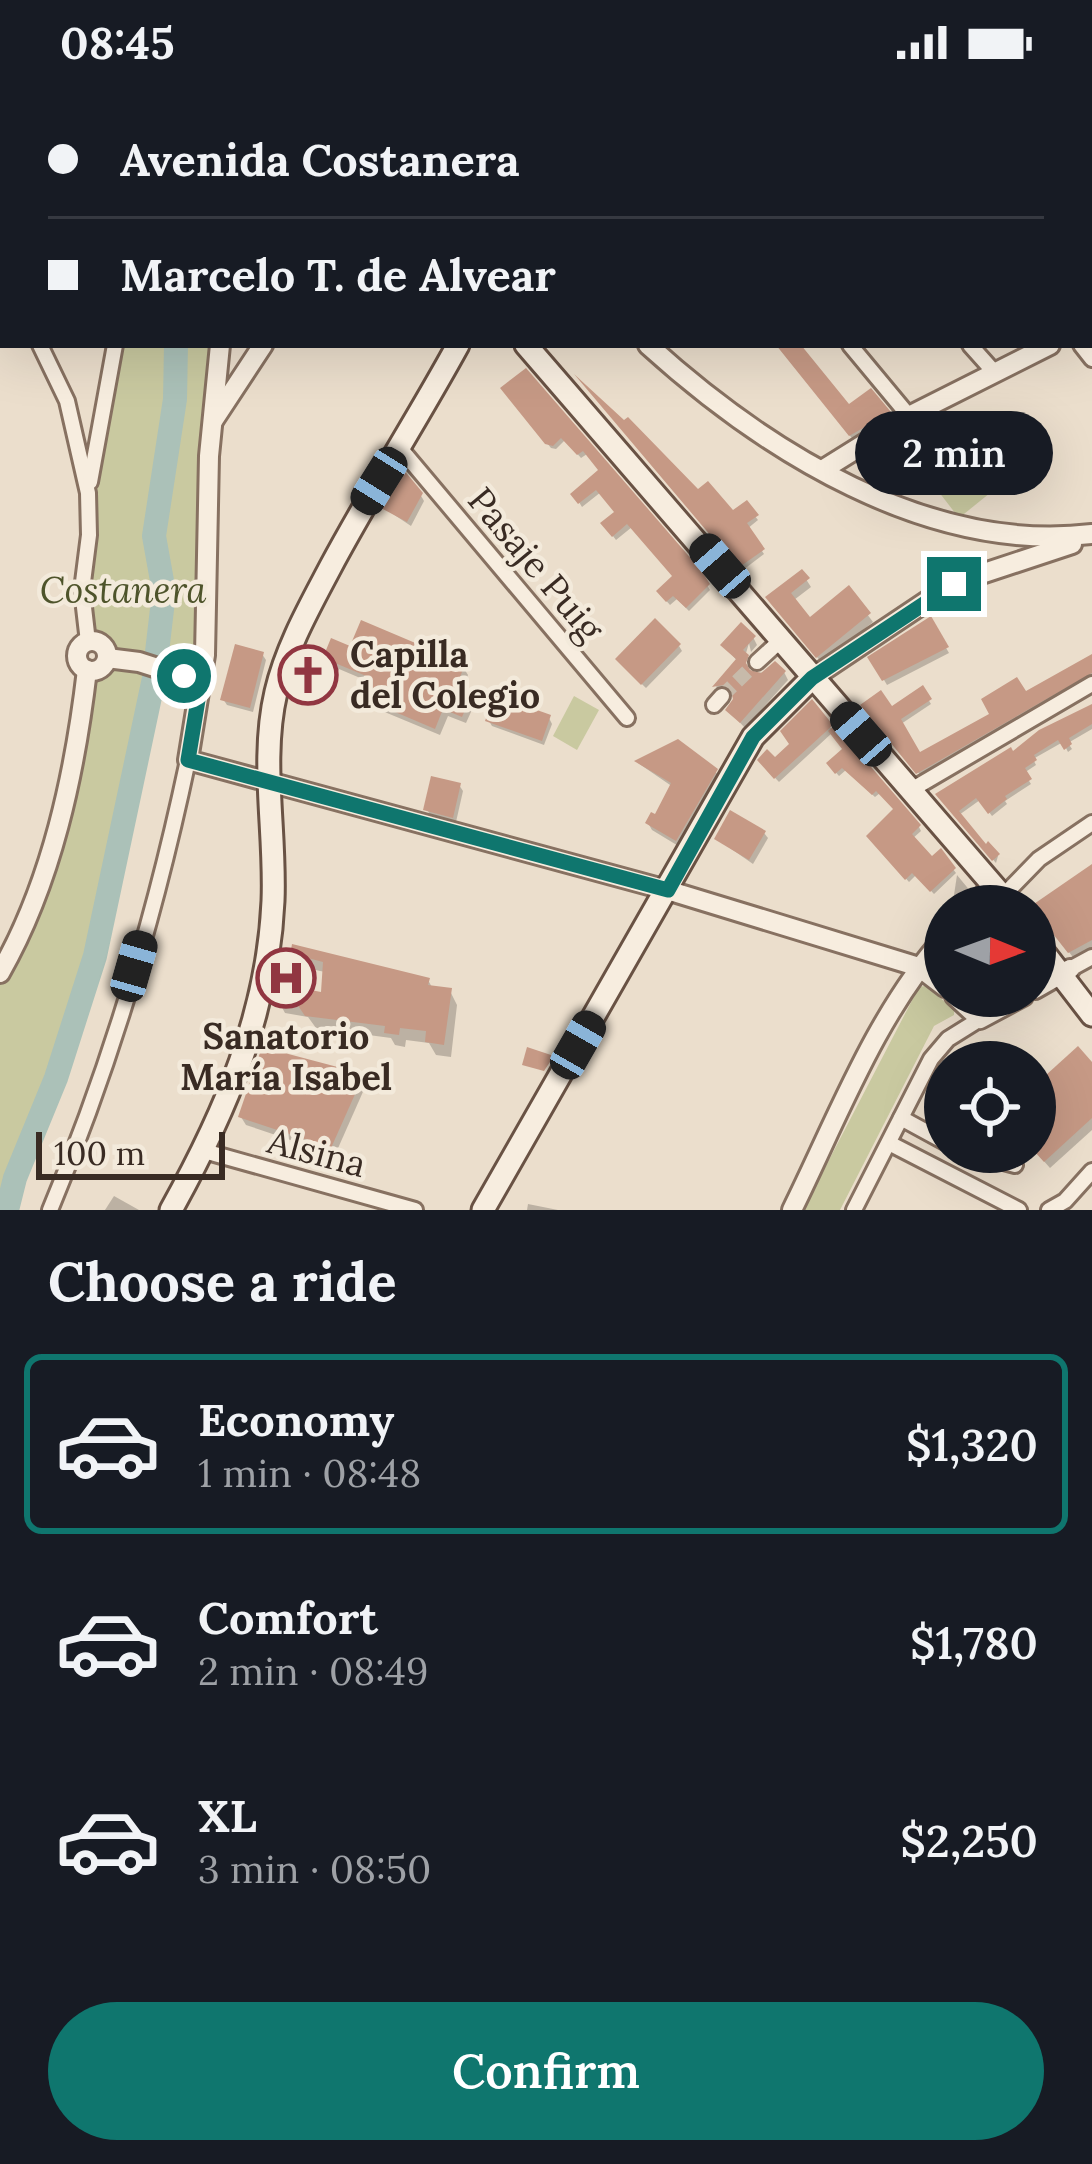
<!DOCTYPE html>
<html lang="en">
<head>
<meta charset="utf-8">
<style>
	body { margin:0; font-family:Lora,serif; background:#20242c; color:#f1f3f6; height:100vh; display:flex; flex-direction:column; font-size:45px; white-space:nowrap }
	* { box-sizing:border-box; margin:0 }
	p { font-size:39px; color:#9ea1a6 }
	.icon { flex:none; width:66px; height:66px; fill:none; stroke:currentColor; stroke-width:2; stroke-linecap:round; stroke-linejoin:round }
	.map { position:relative; height:1126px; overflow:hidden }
	.details { display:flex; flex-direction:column; background:#171b24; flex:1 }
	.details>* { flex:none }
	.top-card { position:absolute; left:0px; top:0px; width:1092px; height:264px; box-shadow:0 12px 48px #0002; display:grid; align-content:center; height:264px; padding:0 48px; background:#171b24 }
	.needle { width:78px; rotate:91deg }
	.tools { position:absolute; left:924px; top:801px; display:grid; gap:24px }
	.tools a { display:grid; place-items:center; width:132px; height:132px; border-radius:50%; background:#171b24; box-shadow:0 12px 48px #0002; font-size:60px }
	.scale { position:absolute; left:36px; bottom:30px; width:189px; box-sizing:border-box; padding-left:12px; border:6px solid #392b23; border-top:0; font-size:33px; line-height:42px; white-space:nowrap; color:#392b23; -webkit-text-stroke:9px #f3eadb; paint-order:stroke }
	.end { position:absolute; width:54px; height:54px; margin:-27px; border:15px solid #0f766e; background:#fff; box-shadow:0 0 0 6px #fff }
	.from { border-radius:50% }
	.bubble { position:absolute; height:84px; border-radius:42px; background:#171b24; box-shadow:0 12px 48px #0002; font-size:39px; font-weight:600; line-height:84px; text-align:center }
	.car { position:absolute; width:36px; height:72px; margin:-36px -18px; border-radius:15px; box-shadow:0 0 9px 3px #0007; background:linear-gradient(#222 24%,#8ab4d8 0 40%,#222 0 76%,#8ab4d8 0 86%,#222 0) }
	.top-card b { display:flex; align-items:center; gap:42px; height:114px; font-size:45px }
	.top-card b+b { border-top:3px solid #363941 }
	.top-card i { width:30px; height:30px; background:#f1f3f6 }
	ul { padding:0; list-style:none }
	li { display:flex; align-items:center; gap:36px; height:180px; margin:0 24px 18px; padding:0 24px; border:6px solid transparent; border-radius:18px }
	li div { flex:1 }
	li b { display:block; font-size:45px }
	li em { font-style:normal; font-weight:600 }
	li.current { border-color:#0f766e }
	li>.icon { width:108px; height:108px; stroke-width:1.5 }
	h2 { padding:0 48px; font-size:54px; line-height:144px }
	.button { display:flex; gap:24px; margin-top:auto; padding:24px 48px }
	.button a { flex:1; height:138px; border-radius:72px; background:#0f766e; color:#fff; font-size:48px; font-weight:600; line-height:138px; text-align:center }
	.status { display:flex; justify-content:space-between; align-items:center; height:84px; padding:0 60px; background:#171b24; direction:ltr }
	.status svg { height:33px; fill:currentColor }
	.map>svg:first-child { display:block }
</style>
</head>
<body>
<div class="status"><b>08:45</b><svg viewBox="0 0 49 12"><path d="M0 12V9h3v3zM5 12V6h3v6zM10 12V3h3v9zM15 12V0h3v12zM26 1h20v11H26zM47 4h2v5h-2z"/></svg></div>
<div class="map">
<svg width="1092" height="1126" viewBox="0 0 1092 1126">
	<rect width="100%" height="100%" fill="#ebdecc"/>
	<!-- green -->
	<g fill="#c9c9a0">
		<polygon points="115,261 220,261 201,598 155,584 95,872 56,994 15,1094 7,1126 0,1126 0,889 44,787 94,587 105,580 107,568 96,558 88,558 88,409"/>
		<polygon points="936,338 990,409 959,434 904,363"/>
		<polygon points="574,612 599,626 577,666 553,652"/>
		<polygon points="925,902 954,925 954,931 934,942 840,1126 803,1126 919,903"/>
	</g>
	<!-- shadow -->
	<g fill="#0003" fill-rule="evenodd">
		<polygon points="715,0 796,0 799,3 718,3"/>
		<polygon points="777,261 798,261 849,324 888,329 892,336 855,358"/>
		<polygon points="525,288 707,501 710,506 689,527 677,515 670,521 662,512 675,493 632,443 616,456 607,444 617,429 601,408 582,423 574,410 602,387 587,370 581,374 565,356 556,365 551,364 507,309"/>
		<polygon points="601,319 698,409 733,430 746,421 758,436 747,445 764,470 743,486"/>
		<polygon points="420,410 424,417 411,442 384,424"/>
		<polygon points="802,489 811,503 794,516 810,537 849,506 873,538 822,579 773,521"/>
		<polygon points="930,536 949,569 887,601 871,574"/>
		<polygon points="753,553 757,561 751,568 749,559 739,593 744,594 749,578 748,589 784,588 788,596 745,644 728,626 736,616 735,610 719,609 716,603 738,578 724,561"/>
		<polygon points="333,558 351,566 463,583 468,591 462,606 470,610 475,619 466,639 448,632 440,651 375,624 370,614 372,599 339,585 328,611 304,600 299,592 318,592"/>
		<polygon points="679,562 682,567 646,604 622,581"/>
		<polygon points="262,570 266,576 253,628 227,621 223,615"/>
		<polygon points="1092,574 1092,593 921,692 866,625 891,626 922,605 931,620 901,640 919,672"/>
		<polygon points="1092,623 1092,645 1068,659 1072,665 1068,668 1063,658 1033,675 1036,681 1024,689 1031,700 1005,717 1007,720 992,732 980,716 959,731 986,764 998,772 996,779 941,715"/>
		<polygon points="549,634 552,640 544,661 492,642 489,637"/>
		<polygon points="830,643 919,743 921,747 912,755 932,776 940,768 956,789 934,810 916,791 909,798 872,756 896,726 880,709 875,713 846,686 839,692 832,684 845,666 832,649 779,698 764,682"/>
		<polygon points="638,679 715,687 720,694 680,763 652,746 648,739 656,734 673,703"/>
		<polygon points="459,701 463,707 456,738 430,731 427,725"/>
		<polygon points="764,749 768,754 753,780 717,755"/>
		<polygon points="1092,783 1092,867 1075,876 1035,823"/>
		<polygon points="957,791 971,808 960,819 954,811"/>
		<path d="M 287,868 L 428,896 L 433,905 L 450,907 L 457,921 L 451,973 L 436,971 L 429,959 L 406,956 L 405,963 L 395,961 L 391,954 L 316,944 L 308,933 L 285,929 L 278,916 ZM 306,884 L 325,888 L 324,911 L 302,907 Z"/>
		<polygon points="1092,983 1092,1046 1050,1084 1035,1067 1035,1005"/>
		<polygon points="362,993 366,1001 335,1071 246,1041 241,1033"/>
		<polygon points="114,1112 139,1126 105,1126"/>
		<polygon points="528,1120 558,1126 527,1126"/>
	</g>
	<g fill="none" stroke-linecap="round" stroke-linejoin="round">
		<!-- river -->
		<g stroke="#abc1b8" stroke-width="24">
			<polyline points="180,3 181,0"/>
			<polyline points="7,1126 15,1094 56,994 95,872 154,594 164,508 154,452 175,315 176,261"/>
		</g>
	</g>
	<!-- building -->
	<g fill="#c69985" fill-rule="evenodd">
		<polygon points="776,261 801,261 849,320 871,304 891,328 849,352"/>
		<polygon points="526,284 700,485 710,500 686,524 673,512 666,518 656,507 672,492 627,440 612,453 600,439 614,428 596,406 578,420 570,410 598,386 583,367 577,371 561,354 553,362 545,360 500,304"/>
		<polygon points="574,290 624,336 628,333 698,405 708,397 733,426 747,416 759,431 747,439 765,465 738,484"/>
		<polygon points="403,385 423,409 407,438 381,424"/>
		<polygon points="802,485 810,494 791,509 810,533 849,501 871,529 816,574 765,513"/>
		<polygon points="931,532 949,563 882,597 867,573"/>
		<polygon points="655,534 681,560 641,601 615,575"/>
		<polygon points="361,536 465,580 457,601 473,608 462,633 443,625 435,645 367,616 365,609 371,594 335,579 324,604 296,592 300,581 317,588 331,554 350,562"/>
		<polygon points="741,538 756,552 743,566 749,571 746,579 750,586 761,589 775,577 786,587 740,639 725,626 733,615 730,604 723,601 712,603 736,575 720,561"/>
		<polygon points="235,560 264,568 250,624 220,616"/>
		<polygon points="1092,570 1092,589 916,690 860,621 881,606 892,622 923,601 932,615 901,635 920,668 989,630 981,615 1017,593 1026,607"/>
		<polygon points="495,611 551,631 542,657 485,637"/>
		<polygon points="812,615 833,641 774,695 757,676 767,665 775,673 789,660 780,647"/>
		<polygon points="1092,620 1092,640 1069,654 1072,660 1064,666 1058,656 1034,671 1037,676 1025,684 1032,695 1005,712 1007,715 988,730 976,714 959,727 986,760 988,757 1000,770 992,777 935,710 1011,663 1013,667 1039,646"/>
		<polygon points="835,641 921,741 912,750 932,772 941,764 956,784 930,808 912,789 905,796 866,752 893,725 876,707 872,711 842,684 835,690 826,679 842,665 828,647"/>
		<polygon points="678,655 718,685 676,757 645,739 651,728 655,730 671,699 634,677"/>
		<polygon points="431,692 461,699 453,734 423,726"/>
		<polygon points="730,726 766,747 749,776 714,755"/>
		<polygon points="1092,780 1092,856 1068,869 1035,827 1035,822 1031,822"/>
		<path d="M 292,860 L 430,894 L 428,901 L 452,904 L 444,961 L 425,958 L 426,947 L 400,944 L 399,951 L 384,949 L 385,942 L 305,932 L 297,920 L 274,916 L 285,865 L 291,866 ZM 300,872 L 323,878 L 321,908 L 295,903 Z"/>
		<polygon points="1078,962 1092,978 1092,1034 1044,1078 1035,1068 1035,1001"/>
		<polygon points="262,963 364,990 331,1064 238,1033"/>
		<polygon points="527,963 554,972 544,987 522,981"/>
	</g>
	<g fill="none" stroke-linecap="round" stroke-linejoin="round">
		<!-- minor-tunnel -->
		<polyline stroke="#c7baaa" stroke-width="14" stroke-dasharray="14 7" stroke-linecap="butt" points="722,612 757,578"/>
		<defs>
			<g id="minor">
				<polyline points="423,0 425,3"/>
				<polyline points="636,0 639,3"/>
				<polyline points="862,0 865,3"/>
				<polyline points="124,3 125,0"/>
				<polyline points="1079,3 1084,0"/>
				<polyline points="1089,16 1092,22"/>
				<polyline points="0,174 3,181"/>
				<polyline points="40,261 67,317 88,409 89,451 82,506 88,558"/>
				<polyline points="850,261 909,332"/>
				<polyline points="970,261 995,289"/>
				<polyline points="1081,261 1092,275"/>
				<polyline points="400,364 627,634"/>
				<polyline points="90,398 115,261"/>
				<polyline points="757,578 781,556"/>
				<polyline points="714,621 722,612"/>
				<polyline points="911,706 1092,600"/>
				<polyline points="1003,812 1039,775 1092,739"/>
				<polyline points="1070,885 1092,873"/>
				<polyline points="901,1034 945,1058"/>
				<polyline points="889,1059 1019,1126"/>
				<polyline points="204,1067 415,1126"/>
				<polyline points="966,1068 1015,1081"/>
				<path d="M 50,1126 C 110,983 156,828 188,676"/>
				<polyline points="854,1126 931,975 948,955 980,935"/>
				<polyline points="1049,1126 1065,1117 1092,1087"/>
			</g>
			<g id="tertiary">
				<polyline points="315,0 317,3"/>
				<polyline points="243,3 243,0"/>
				<polyline points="662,3 664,0"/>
				<polyline points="1089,240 1092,238"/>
				<polyline points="220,261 209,372 205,571 188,676 667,806 919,883 945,903"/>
				<path d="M 648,261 C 765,367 928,470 1092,450"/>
				<polyline points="213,337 263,261"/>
				<polyline points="824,385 909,332 1050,261"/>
				<circle cx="92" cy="572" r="15"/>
				<polyline points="107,574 139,578 201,598"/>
				<polyline points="812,594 954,499 1072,460"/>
				<polyline points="973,822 992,802"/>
				<path d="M 0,889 C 52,798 75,689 87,586"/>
				<polyline points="1035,905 1070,885"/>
				<polyline points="955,912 980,935 1023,912"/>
				<path d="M 792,1126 C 837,1035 876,930 945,853"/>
			</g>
			<g id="secondary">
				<polyline points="526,261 1011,822"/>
				<polyline points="1035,857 1092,931"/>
				<path d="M 171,1126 C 225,1029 268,930 273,817 C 276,748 260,676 276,608 C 286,564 310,522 331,482 C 371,407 417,336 458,261"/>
				<polyline points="483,1126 753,653 812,594"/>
			</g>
		</defs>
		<!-- minor casing -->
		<use href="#minor" stroke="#877161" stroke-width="20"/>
		<!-- tertiary casing -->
		<use href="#tertiary" stroke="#877161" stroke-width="24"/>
		<!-- secondary casing -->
		<use href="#secondary" stroke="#695244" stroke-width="27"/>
		<!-- minor -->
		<use href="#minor" stroke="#f7eddf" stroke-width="14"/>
		<!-- tertiary -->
		<use href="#tertiary" stroke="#f7eddf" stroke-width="18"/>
		<!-- secondary -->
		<use href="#secondary" stroke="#f7eddf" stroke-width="21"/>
	</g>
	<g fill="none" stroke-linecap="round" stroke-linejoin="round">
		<!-- route -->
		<polyline stroke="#0f766e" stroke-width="15" points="184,592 201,598 188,676 668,806 753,653 812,594 954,500"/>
	</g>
	<!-- icons -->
	<defs>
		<symbol id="church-ring" viewBox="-11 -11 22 22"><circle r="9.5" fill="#f3eadb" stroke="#913641" stroke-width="1.5"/><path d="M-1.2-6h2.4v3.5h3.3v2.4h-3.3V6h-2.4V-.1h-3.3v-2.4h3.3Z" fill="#913641"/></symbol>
		<symbol id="hospital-ring" viewBox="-11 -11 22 22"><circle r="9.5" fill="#f3eadb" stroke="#913641" stroke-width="1.5"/><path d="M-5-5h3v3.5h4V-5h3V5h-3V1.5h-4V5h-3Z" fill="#913641"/></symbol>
	</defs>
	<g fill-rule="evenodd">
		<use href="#church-ring" x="275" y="558" width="66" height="66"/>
		<use href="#hospital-ring" x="253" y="861" width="66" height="66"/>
	</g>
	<g text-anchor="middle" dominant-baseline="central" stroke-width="9" stroke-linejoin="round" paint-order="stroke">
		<!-- street labels -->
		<g font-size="36" fill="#392b23" stroke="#f3eadb">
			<text transform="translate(536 480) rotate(50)">Pasaje Puig</text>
			<text transform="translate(317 1068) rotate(15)">Alsina</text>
		</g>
		<!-- park labels -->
		<g font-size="36" font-style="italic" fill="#4e542b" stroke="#f3eadb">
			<text x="123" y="506">Costanera</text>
		</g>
		<!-- poi labels -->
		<g font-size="36" font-weight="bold" fill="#392b23" stroke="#f3eadb" text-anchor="start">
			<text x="350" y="570">Capilla<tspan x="350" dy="41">del Colegio</tspan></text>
			<text x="286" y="952" text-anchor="middle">Sanatorio<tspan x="286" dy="41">María Isabel</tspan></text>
		</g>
	</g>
</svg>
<div class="tools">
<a><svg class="needle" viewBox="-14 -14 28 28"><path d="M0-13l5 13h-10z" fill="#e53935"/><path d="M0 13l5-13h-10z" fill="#9ea1a6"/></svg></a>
<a><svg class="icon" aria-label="locate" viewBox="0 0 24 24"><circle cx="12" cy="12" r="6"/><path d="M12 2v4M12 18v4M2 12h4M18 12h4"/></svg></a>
</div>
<div class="scale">100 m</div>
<i class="end from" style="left:184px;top:592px"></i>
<i class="end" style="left:954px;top:500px"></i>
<div class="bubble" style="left:855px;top:327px;width:198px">2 min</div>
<i class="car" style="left:379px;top:397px;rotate:212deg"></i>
<i class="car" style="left:720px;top:482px;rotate:319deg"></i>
<i class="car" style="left:861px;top:650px;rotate:319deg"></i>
<i class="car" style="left:134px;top:882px;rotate:16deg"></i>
<i class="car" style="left:578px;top:961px;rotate:30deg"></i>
<div class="top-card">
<b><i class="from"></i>Avenida Costanera</b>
<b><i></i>Marcelo T. de Alvear</b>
</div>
</div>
<section class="details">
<h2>Choose a ride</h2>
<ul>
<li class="current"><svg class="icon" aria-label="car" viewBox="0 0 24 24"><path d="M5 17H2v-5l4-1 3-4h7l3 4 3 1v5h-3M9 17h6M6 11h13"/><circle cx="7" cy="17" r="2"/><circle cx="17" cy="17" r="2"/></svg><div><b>Economy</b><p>1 min · 08:48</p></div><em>$1,320</em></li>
<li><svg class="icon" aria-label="car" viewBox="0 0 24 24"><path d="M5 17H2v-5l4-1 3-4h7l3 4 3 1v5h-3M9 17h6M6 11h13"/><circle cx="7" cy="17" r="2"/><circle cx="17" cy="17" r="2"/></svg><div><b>Comfort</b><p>2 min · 08:49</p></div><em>$1,780</em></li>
<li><svg class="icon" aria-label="car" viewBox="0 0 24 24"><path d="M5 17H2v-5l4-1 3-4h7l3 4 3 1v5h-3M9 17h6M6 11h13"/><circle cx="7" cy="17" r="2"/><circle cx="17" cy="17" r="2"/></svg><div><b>XL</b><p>3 min · 08:50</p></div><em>$2,250</em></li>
</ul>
<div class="button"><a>Confirm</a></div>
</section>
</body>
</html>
